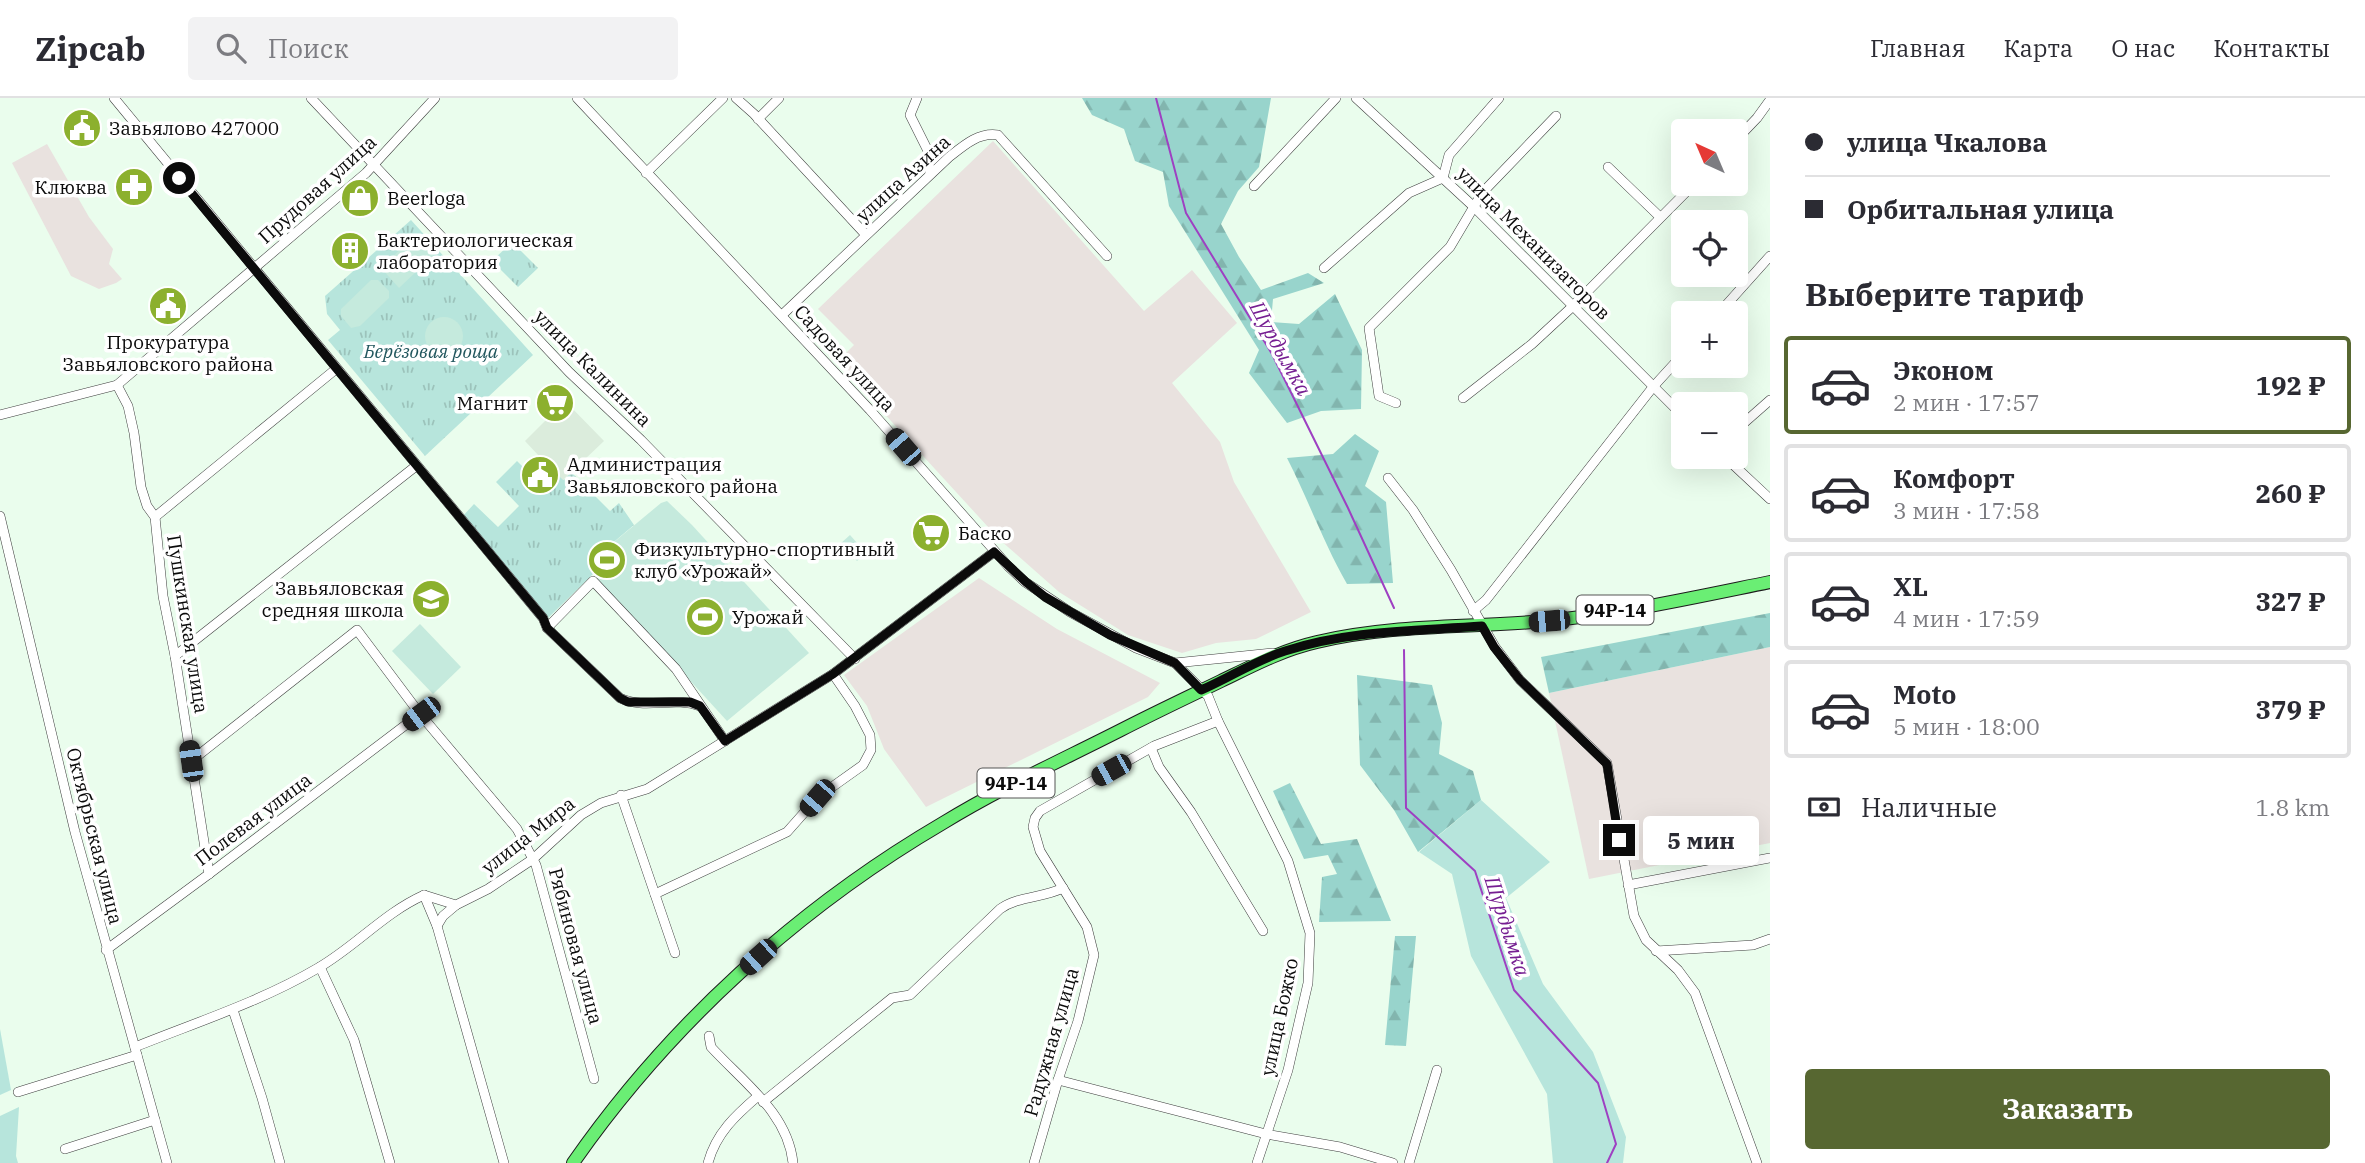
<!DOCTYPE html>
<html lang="ru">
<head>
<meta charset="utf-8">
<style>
	body { margin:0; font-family:"IBM Plex Serif",serif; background:#f2f2f3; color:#2b2b33; height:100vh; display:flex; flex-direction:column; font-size:26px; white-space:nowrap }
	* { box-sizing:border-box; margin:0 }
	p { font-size:23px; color:#7c7c81 }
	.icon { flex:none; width:38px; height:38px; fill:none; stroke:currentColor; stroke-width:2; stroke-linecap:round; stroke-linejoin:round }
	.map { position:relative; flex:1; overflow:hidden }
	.sheet { display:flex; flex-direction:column; background:#fff; width:595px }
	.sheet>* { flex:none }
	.banner { display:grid; align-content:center; height:154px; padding:0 35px; background:#fff }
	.needle { width:46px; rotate:316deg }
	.buttons { position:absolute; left:1671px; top:21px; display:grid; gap:14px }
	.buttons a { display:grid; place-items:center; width:77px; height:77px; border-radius:7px; background:#fff; box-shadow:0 7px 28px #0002; font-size:35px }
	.end { position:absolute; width:32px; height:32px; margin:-16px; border:9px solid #0b0b0b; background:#fff; box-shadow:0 0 0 4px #fff }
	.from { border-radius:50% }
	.bubble { position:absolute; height:49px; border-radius:7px; background:#fff; box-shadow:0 7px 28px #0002; font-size:23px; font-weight:700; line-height:49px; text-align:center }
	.car { position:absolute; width:21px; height:42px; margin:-21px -10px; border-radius:9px; box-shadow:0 0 5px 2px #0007; background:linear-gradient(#222 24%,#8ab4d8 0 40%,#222 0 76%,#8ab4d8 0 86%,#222 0) }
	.banner b { display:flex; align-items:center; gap:24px; height:66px; font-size:26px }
	.banner b+b { border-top:2px solid #e1e1e2 }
	.banner i { width:18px; height:18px; background:#2b2b33 }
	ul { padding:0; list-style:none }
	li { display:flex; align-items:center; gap:21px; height:98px; margin:0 14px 10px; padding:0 21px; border:4px solid #e1e1e2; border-radius:7px }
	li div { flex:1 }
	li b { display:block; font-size:26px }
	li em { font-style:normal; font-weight:700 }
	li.selected { border-color:#576731 }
	li>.icon { width:63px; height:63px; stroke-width:1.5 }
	h2 { padding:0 35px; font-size:32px; line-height:84px }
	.pay { display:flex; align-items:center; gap:18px; height:77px; padding:0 35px; font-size:26px }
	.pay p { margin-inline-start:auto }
	.button { display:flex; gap:14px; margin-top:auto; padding:14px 35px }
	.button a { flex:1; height:80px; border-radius:7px; background:#576731; color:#fff; font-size:28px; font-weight:700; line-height:80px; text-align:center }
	header { display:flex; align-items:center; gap:42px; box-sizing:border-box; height:98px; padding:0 35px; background:#fff; border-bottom:2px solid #e1e1e2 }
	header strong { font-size:33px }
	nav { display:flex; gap:38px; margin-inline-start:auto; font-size:24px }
	.search { width:490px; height:63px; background:#f2f2f3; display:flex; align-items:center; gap:18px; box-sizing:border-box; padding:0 24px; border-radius:7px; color:#7c7c81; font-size:26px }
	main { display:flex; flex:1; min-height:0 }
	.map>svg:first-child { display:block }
</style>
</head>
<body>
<header>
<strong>Zipcab</strong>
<div class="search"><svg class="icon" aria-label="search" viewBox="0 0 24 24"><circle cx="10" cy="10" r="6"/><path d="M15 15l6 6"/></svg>Поиск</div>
<nav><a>Главная</a><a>Карта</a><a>О нас</a><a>Контакты</a></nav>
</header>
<main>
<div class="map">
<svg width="1770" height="1065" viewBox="0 0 1770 1065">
	<defs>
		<pattern id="forest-firs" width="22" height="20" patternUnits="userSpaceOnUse" patternTransform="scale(1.75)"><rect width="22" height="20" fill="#98d4cc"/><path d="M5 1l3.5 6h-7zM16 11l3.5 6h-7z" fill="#82b5ae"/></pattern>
		<pattern id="park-tufts" width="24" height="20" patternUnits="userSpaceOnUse" patternTransform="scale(1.75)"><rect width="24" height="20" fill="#b7e5dc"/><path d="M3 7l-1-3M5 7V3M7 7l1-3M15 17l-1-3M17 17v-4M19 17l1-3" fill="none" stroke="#9cc3bb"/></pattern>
	</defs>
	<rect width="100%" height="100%" fill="#eafded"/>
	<!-- industrial -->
	<g fill="#e9e2df">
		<polygon points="993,43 1144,213 1192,172 1237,225 1172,285 1220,344 1234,384 1311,514 1256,541 1216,545 1182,555 1128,537 1059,494 1000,442 837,264 854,247 818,211"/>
		<polygon points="47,46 89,119 113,151 109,166 122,181 116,185 99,191 71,178 12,65"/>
		<polygon points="979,480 1057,531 1160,585 1148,599 926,709 884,651 867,608 844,577"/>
		<polygon points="1770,549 1770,745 1589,781 1549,595"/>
	</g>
	<!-- grass -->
	<g fill="#b7e5dc">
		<polygon points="1481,702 1550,764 1506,800 1543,886 1593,954 1626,1039 1623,1065 1553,1065 1547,996 1471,858 1452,776 1419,754"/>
		<polygon points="0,931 11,992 0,997"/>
		<polygon points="19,1009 16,1058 18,1065 0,1065 0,1018"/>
	</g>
	<!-- forest -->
	<g fill="url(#forest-firs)">
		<polygon points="1082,0 1271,0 1259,69 1238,93 1221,126 1239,159 1261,192 1308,175 1324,185 1273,201 1271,224 1299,226 1335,196 1362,252 1361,311 1321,313 1287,325 1249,275 1259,252 1169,108 1163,74 1135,63 1124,31 1092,17"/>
		<path d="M 1355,336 L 1379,353 L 1365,388 L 1386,404 L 1393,485 L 1347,486 C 1324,446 1308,401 1287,360 L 1333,356 Z"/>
		<polygon points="1770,515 1770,549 1549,595 1541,559"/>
		<polygon points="1357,577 1432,587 1442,625 1439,656 1473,673 1481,702 1418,754 1394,712 1360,667"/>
		<polygon points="1290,685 1321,746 1357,741 1391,823 1319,824 1322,779 1337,776 1328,757 1304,761 1273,693"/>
		<polygon points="1395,838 1416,838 1406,948 1385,947"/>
	</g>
	<!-- park -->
	<g fill="url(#park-tufts)">
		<polygon points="411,122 533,257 425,358 328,242 340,232 327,216 325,198"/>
		<polygon points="512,144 538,170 518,189 492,163"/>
		<polygon points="517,363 545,391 559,378 564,382 571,374 610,413 619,405 634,427 590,464 594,475 548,520 462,419 474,406 498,429 519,408 496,384"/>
	</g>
	<!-- pitch -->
	<g fill="#c5eadd">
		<polygon points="415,137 435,156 399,190 381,170"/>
		<polygon points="371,182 378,182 389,193 389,200 360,228 351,230 341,218 341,211"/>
		<circle cx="444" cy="238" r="19"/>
		<polygon points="667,403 692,427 809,555 727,623 600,484 590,464 661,405"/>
		<polygon points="850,437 866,455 857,463 840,446"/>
		<polygon points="420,526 461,569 433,596 392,553"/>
	</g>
	<!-- plaza -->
	<polygon fill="#dbecdc" points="565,303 604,343 563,382 550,368 545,372 536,362 539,358 525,343"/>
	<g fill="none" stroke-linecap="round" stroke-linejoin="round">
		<!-- stream -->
		<g stroke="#9e40c2" stroke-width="2">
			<polyline points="1156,0 1186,115 1272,256 1348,410 1394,510"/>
			<polyline points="1404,552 1406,710 1475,773 1514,892 1598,985 1616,1046 1607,1065"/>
		</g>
		<defs>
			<g id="minor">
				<path d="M 114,0 L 543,520 L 547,530 L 620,600 C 645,612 674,598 700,608"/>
				<polyline points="311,0 569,274 641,342 855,561"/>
				<polyline points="577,0 870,312 1008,468 1025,484 1070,514 1136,550 1175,565 1208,598 1218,623 1288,763 1310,835 1308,885 1288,972 1257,1065"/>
				<polyline points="736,0 754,16 866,137"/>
				<polyline points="917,0 910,17 928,53 930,76"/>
				<polyline points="1356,0 1474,109 1684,319"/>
				<polyline points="758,21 779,0"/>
				<polyline points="1736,42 1757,20 1770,2"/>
				<polyline points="1608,69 1660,119"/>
				<polyline points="646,75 723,0"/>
				<polyline points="1254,88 1336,0"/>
				<polyline points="1324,170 1409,95 1443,80 1449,57 1499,0"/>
				<polyline points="1719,215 1770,158"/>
				<path d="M 782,217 L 948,60 C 963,48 978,34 998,37 L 1107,158"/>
				<polyline points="117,287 128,308 134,335 141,389 147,408 155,419 163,498 175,558 209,776"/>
				<polyline points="1463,300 1532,246 1573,208 1694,86"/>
				<polyline points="1396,305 1379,298 1369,230 1450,149 1482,95 1556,18"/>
				<polyline points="0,317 117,287 366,75 435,0"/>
				<polyline points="1736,332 1770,302"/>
				<polyline points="1725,359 1770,401"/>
				<polyline points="1388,380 1413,412 1451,472 1495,549 1520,582 1607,665 1634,818 1646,842 1678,872 1695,895 1757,1065"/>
				<polyline points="0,418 75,734 167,1065"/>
				<polyline points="155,419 336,271"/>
				<polyline points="1473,513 1486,502 1653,289 1684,255"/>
				<polyline points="547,530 593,483 676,571 725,643"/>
				<polyline points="175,558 416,368"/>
				<polyline points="1175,565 1273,555"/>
				<polyline points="1151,650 1159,669 1191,714 1263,833"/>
				<polyline points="191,663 357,532 420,616 517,731 536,767 594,981"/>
				<polyline points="621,697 675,855"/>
				<polyline points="1628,787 1770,760"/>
				<polyline points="655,796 787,734 818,699 863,667 871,652 870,637 855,608 833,576"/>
				<polyline points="424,797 437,828 504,1065"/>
				<polyline points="437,828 443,818 456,807"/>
				<polyline points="106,852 209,776 420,616"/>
				<polyline points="1656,853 1753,847 1770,841"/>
				<polyline points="320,869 354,942 390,1065"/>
				<polyline points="233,912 262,1000 280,1065"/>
				<path d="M 709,938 L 711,949 C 743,984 788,1015 793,1065"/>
				<path d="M 135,949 C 197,924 260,904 318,870 C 356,848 384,815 424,797 L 456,807 L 488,791 L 533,761 L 581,717 L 601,705 L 647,691 L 833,576 L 994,454"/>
				<polyline points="1058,982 1266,1036 1340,1049 1393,1065"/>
				<polyline points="18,994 137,957"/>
				<path d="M 763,1004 L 892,900 L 910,897 L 1000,811 C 1018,798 1043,800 1063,790"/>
				<polyline points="65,1051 155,1022"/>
				<path d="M 708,1065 C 716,1035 736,1017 758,998"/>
				<polyline points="1034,1065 1058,982 1078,923 1094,857 1087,829 1040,753 1033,729 1035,720 1040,713 1154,648 1218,623"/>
				<polyline points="1409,1065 1437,972"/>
			</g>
			<path id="major" d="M 573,1065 C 669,927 798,810 943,725 C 1000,690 1062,662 1121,632 C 1154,615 1188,599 1221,583 C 1252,568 1282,552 1317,544 C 1391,526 1469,530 1545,523 C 1620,516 1696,499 1770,484"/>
		</defs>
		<!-- minor casing -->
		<use href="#minor" stroke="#3e3e3e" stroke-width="10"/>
		<!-- major casing -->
		<use href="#major" stroke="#1c1c1c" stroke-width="14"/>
		<!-- minor -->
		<use href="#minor" stroke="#fff" stroke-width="9"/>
		<!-- major -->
		<use href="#major" stroke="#6aee74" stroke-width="12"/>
	</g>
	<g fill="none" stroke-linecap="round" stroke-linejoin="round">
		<!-- route -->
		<path stroke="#0b0b0b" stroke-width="9" d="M 179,80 L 543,520 L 547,530 L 620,600 L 628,604 L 690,604 L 700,608 L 725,643 L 833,576 L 994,454 L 1026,484 L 1045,499 L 1110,537 L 1175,565 L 1201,592 C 1229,580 1256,562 1285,553 C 1349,532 1415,533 1482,528 L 1494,549 L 1520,582 L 1607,666 L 1619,742"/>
	</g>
	<!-- icons -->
	<defs>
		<symbol id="civic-disc" viewBox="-11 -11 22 22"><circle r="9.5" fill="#8cb02e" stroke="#fff"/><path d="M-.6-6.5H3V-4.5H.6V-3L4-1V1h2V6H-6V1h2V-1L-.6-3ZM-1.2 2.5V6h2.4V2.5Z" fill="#fff"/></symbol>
		<symbol id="pharmacy-disc" viewBox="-11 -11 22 22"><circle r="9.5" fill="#8cb02e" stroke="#fff"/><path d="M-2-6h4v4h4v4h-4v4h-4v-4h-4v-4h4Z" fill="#fff"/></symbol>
		<symbol id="shop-disc" viewBox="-11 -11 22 22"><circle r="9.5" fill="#8cb02e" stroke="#fff"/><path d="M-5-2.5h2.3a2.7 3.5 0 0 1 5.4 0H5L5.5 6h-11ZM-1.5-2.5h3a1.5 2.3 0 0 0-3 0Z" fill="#fff"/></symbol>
		<symbol id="building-disc" viewBox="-11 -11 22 22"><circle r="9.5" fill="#8cb02e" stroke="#fff"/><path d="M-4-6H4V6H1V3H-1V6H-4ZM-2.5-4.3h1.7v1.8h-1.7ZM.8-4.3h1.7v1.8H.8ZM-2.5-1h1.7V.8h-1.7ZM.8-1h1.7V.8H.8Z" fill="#fff"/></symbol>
		<symbol id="supermarket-disc" viewBox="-11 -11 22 22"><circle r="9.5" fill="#8cb02e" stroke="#fff"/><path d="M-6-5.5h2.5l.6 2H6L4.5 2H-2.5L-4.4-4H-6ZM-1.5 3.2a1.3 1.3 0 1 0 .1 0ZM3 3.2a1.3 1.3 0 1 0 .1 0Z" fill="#fff"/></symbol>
		<symbol id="stadium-disc" viewBox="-11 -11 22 22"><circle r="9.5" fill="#8cb02e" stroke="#fff"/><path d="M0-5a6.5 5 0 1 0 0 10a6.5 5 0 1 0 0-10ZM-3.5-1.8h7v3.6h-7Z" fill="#fff"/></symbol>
		<symbol id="school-disc" viewBox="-11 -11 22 22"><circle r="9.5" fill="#8cb02e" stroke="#fff"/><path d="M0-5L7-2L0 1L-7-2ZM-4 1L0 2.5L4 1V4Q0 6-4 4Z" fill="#fff"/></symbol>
	</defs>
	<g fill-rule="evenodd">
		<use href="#civic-disc" x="60" y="8" width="44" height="44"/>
		<use href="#pharmacy-disc" x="112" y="67" width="44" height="44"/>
		<use href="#shop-disc" x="338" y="78" width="44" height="44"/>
		<use href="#building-disc" x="328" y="131" width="44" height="44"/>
		<use href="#civic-disc" x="146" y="186" width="44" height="44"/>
		<use href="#supermarket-disc" x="533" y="283" width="44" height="44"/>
		<use href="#civic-disc" x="518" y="355" width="44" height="44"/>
		<use href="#supermarket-disc" x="909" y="413" width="44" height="44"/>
		<use href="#stadium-disc" x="585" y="440" width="44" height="44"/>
		<use href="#school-disc" x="409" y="479" width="44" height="44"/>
		<use href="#stadium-disc" x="683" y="497" width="44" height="44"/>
	</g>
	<g text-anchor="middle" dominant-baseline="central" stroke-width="7" stroke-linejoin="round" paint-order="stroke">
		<!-- shield labels -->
		<g fill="#fff" stroke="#545454" stroke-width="2">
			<rect x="1576.5" y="497.5" width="77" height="29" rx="5"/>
			<rect x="977.5" y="670.5" width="77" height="29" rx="5"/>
		</g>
		<g font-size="18" font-weight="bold" fill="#0b0b0b">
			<text x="1615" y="512">94Р-14</text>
			<text x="1016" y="685">94Р-14</text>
		</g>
		<!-- poi labels -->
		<g font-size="19" fill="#0b0b0b" stroke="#fff" text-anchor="start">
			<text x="109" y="30">Завьялово 427000</text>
			<text x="107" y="89" text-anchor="end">Клюква</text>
			<text x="387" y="100">Beerloga</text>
			<text x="377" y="142">Бактериологическая<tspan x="377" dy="22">лаборатория</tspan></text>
			<text x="168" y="244" text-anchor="middle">Прокуратура<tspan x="168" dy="22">Завьяловского района</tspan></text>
			<text x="528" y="305" text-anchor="end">Магнит</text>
			<text x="567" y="366">Администрация<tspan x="567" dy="22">Завьяловского района</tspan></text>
			<text x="958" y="435">Баско</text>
			<text x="634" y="451">Физкультурно-спортивный<tspan x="634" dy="22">клуб «Урожай»</tspan></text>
			<text x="404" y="490" text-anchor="end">Завьяловская<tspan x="404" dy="22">средняя школа</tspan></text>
			<text x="732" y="519">Урожай</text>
		</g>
		<!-- street labels -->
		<g font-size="19" fill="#0b0b0b" stroke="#fff">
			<text transform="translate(903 80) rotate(-42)">улица Азина</text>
			<text transform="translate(317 91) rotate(-42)">Прудовая улица</text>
			<text transform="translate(1534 145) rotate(45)">улица Механизаторов</text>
			<text transform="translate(845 260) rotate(47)">Садовая улица</text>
			<text transform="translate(593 270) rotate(45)">улица Калинина</text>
			<text transform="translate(188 526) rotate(81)">Пушкинская улица</text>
			<text transform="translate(253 721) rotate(-37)">Полевая улица</text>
			<text transform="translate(528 737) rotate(-38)">улица Мира</text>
			<text transform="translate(95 738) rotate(76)">Октябрьская улица</text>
			<text transform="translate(576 848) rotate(75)">Рябиновая улица</text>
			<text transform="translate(1279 919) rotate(-78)">улица Божко</text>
			<text transform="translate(1051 944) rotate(-74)">Радужная улица</text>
		</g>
		<!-- park labels -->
		<g font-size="19" font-style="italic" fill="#21565d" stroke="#fff">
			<text x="431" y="253">Берёзовая роща</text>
		</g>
		<!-- water labels -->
		<g font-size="21" font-style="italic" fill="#761f92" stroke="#fff">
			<text transform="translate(1281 250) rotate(61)">Шурдымка</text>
			<text transform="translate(1508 828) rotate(72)">Шурдымка</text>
		</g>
	</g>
</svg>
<div class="buttons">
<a><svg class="needle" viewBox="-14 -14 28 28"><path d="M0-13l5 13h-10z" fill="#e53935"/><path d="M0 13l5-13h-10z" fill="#7c7c81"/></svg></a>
<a><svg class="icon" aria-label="locate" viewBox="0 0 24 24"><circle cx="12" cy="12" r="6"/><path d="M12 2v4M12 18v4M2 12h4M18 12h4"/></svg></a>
<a>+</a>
<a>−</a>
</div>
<i class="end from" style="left:179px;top:80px"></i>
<i class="end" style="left:1619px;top:742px"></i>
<div class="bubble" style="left:1643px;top:718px;width:116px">5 мин</div>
<i class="car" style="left:903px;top:349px;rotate:319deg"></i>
<i class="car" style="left:1549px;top:523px;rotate:265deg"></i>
<i class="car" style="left:421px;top:616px;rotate:233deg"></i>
<i class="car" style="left:191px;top:663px;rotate:352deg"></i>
<i class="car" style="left:1111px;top:672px;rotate:241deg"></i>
<i class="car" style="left:817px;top:700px;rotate:221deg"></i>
<i class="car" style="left:758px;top:859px;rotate:228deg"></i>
</div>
<section class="sheet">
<div class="banner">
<b><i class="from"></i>улица Чкалова</b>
<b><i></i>Орбитальная улица</b>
</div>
<h2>Выберите тариф</h2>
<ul>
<li class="selected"><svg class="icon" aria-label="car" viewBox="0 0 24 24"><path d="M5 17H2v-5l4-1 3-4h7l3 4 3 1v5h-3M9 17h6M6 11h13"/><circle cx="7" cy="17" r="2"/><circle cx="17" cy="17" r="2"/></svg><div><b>Эконом</b><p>2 мин · 17:57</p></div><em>192 ₽</em></li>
<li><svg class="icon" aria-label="car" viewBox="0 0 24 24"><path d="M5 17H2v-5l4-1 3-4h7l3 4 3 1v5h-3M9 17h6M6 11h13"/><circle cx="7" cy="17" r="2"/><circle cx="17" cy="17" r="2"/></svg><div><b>Комфорт</b><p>3 мин · 17:58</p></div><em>260 ₽</em></li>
<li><svg class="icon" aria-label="car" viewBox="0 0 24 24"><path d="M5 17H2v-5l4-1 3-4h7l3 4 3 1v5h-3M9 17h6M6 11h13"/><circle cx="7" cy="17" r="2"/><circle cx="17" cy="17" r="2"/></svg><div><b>XL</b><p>4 мин · 17:59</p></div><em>327 ₽</em></li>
<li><svg class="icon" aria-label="car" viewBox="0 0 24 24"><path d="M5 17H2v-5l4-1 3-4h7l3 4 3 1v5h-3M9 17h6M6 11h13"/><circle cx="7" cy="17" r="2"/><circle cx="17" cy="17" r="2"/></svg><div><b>Moto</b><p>5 мин · 18:00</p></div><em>379 ₽</em></li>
</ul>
<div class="pay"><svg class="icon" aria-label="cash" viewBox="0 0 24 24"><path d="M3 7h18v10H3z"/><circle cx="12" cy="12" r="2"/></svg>Наличные<p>1.8 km</p></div>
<div class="button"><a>Заказать</a></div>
</section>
</main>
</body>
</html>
